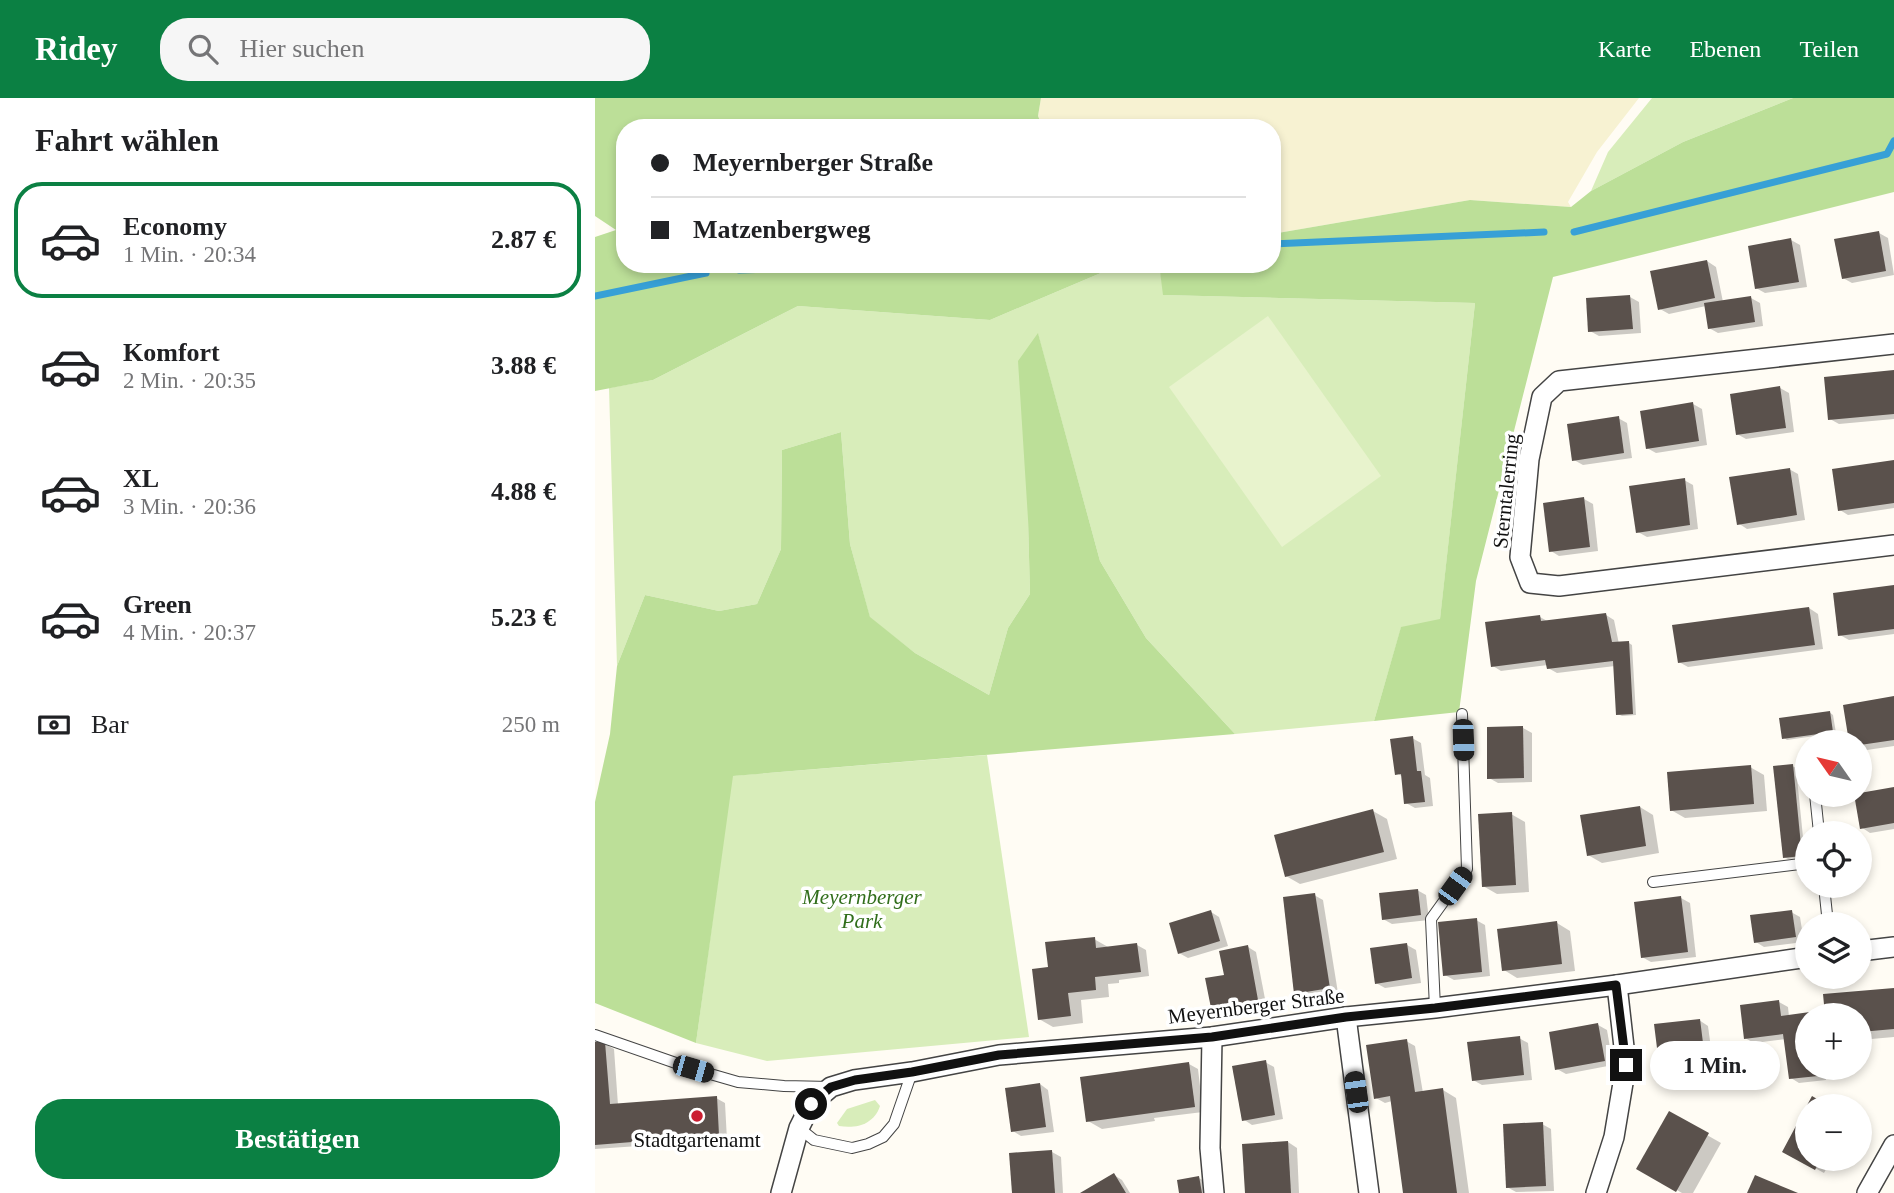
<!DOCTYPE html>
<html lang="de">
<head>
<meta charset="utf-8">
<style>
	body { margin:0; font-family:Georgia,serif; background:#f6f6f6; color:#202124; height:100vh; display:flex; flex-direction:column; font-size:26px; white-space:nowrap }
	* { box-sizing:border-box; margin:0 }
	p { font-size:23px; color:#757577 }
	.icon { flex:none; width:38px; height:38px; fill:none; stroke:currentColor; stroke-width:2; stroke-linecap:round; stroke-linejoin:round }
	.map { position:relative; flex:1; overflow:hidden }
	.details { display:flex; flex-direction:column; background:#fff; width:595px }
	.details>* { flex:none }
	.top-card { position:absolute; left:21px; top:21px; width:665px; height:154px; border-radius:28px; box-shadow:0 4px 10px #0003; display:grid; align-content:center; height:154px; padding:0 35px; background:#fff }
	.needle { width:46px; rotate:304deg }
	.fabs { position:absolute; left:1200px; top:632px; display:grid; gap:14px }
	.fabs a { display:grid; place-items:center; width:77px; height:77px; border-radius:50%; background:#fff; box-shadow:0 4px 10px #0003; font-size:35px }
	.end { position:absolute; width:32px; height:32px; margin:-16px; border:9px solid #111; background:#fff; box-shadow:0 0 0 4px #fff }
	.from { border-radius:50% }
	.bubble { position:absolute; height:49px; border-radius:24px; background:#fff; box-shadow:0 4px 10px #0003; font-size:23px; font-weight:600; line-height:49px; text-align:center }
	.car { position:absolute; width:21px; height:42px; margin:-21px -10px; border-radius:9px; box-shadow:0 0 5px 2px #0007; background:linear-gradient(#222 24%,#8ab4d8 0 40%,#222 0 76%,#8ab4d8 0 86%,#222 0) }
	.top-card b { display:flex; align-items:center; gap:24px; height:66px; font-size:26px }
	.top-card b+b { border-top:2px solid #e0e0e0 }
	.top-card i { width:18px; height:18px; background:#202124 }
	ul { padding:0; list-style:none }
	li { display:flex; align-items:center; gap:21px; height:116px; margin:0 14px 10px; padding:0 21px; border:4px solid transparent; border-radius:28px }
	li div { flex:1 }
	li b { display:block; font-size:26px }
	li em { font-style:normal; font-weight:600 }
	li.active { border-color:#0b8043 }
	li>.icon { width:63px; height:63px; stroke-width:1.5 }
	h2 { padding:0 35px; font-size:32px; line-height:84px }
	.pay { display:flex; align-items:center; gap:18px; height:77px; padding:0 35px; font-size:26px }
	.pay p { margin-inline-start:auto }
	.action { display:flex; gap:14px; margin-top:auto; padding:14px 35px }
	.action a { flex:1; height:80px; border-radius:28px; background:#0b8043; color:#fff; font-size:28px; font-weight:600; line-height:80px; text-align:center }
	header { display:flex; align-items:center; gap:42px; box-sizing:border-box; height:98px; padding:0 35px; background:#0b8043; color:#fff }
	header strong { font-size:33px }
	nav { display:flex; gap:38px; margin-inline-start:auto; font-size:24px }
	.search { width:490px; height:63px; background:#f6f6f6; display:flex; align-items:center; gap:18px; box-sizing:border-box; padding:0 24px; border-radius:28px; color:#757577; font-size:26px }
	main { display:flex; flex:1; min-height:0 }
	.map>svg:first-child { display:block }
</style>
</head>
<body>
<header>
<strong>Ridey</strong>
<div class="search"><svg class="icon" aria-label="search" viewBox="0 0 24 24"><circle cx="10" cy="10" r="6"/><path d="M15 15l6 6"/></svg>Hier suchen</div>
<nav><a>Karte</a><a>Ebenen</a><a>Teilen</a></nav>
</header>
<main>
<section class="details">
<h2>Fahrt wählen</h2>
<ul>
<li class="active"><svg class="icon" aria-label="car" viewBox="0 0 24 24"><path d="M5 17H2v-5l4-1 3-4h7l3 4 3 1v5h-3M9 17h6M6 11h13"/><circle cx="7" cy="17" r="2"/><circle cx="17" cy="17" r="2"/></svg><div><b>Economy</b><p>1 Min. · 20:34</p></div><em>2.87 €</em></li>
<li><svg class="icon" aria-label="car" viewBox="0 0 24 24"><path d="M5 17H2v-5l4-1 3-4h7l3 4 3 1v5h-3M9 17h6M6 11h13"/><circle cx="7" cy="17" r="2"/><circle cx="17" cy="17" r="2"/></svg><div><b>Komfort</b><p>2 Min. · 20:35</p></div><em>3.88 €</em></li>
<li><svg class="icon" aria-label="car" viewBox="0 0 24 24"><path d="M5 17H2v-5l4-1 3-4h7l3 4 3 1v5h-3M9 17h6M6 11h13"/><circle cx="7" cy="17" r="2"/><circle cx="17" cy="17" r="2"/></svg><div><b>XL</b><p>3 Min. · 20:36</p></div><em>4.88 €</em></li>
<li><svg class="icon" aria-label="car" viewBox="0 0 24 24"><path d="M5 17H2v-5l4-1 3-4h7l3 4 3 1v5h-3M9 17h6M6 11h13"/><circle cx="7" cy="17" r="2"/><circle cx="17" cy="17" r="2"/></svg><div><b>Green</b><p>4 Min. · 20:37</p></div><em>5.23 €</em></li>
</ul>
<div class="pay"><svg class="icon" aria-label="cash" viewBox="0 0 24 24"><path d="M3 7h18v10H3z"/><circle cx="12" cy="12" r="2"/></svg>Bar<p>250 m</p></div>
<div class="action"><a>Bestätigen</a></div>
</section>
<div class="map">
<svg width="1299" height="1095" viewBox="0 0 1299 1095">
	<rect width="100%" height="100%" fill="#fffcf4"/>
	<!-- farmland -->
	<polygon fill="#f7f2d2" points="446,0 1044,0 1002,54 973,104 976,109 875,102 677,136 677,30 448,30 443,18"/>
	<!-- green -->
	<g fill="#d8edba">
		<polygon points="1057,0 1198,0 1088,44 996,93 1013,54"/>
		<polygon points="527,166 564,166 569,197 880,205 845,522 806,530 779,623 640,636 551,540 505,463 443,236 433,421 435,496 413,530 394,597 320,555 275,520 255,446 246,334 187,352 186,451 162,506 124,513 50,497 22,568 14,290 58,282 203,208 395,222"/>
		<polygon points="392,657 434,939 172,963 101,945 137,678"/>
		<path d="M 280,1002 L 285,1008 C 279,1026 262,1031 244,1028 L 242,1025 L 252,1011 Z"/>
	</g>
	<!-- forest -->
	<g fill="#bcdf98">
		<polygon points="0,0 446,0 443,18 448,30 30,30 30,166 527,166 395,222 203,208 58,282 0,293 0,139 21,132 0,118"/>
		<polygon points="1198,0 1299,0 1299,94 958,179 881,483 864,614 779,623 806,529 845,521 880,205 568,197 564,166 677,166 677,136 875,102 976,109 996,93 1088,44"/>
		<polygon points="443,235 505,463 551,540 640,636 138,678 101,945 0,905 0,704 15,636 22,568 50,497 124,513 162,506 186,451 187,352 246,334 255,446 275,519 320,555 394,597 413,530 435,496 433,421 423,263"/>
	</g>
	<!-- pitch -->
	<polygon fill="#e8f3cd" points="673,218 786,378 687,449 574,289"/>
	<!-- shadow -->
	<g fill="#0003">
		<polygon points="1284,135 1293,140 1299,177 1257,185 1248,180"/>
		<polygon points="1196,142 1205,147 1212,189 1170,195 1161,190"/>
		<polygon points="1112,163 1121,169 1128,204 1156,200 1165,205 1168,228 1123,235 1114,230 1111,208 1074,216 1065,211"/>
		<polygon points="1035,199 1044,204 1046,235 1004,238 995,233"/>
		<polygon points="1299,274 1299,321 1244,326 1235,321"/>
		<polygon points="1185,290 1194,295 1199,334 1151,341 1142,336"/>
		<polygon points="1098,306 1107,311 1112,347 1061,355 1052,350"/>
		<polygon points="1023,320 1032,325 1037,360 988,367 979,362"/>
		<polygon points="1299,364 1299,410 1253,417 1245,412"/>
		<polygon points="1194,371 1203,376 1210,422 1152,431 1143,425"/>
		<polygon points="1089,382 1098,387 1103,431 1052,439 1043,434"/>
		<polygon points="989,401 998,406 1003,453 964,458 956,453"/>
		<polygon points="1299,488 1299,536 1254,542 1245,537"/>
		<polygon points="1214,510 1223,516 1228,551 1093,569 1084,564"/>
		<polygon points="1011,517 1019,522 1024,546 1034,545 1037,547 1041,617 1027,618 1023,616 1020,568 962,575 953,570 953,567 906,573 898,568 945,519 954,524"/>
		<polygon points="1299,600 1299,648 1265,653 1265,644 1256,644"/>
		<polygon points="1234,614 1238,617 1241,635 1192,642 1189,640"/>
		<polygon points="928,630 937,635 937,684 903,685 894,680"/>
		<polygon points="817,640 826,645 830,677 835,680 838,708 820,710 811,705 808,679 802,675"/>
		<polygon points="1197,668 1201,670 1210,759 1193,761 1189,759"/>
		<polygon points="1155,669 1169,677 1172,713 1090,720 1076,712"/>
		<polygon points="1299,691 1299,731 1275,735 1266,729"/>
		<polygon points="1045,709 1058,717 1064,755 1007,765 993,757"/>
		<polygon points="778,713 792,721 802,761 705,786 691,778"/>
		<polygon points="916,716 930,724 934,794 902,796 888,788"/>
		<polygon points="822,792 831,797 834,822 797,826 788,821"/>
		<polygon points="719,797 728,802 743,895 710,900 701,895"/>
		<polygon points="1086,800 1095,805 1101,859 1056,864 1047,859"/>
		<polygon points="616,814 624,819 633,848 593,860 584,855"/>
		<polygon points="1196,814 1205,819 1209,844 1169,849 1161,844"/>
		<polygon points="881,822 890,827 895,878 859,882 850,877"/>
		<polygon points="962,825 975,833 980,873 922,880 909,872"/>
		<polygon points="499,841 513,849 542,847 551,852 554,878 524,882 524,885 513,886 514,899 486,902 488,925 458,929 444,921 455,871"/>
		<polygon points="812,847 821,852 826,885 790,890 781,885"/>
		<polygon points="653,849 661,854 671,906 627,914 618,909"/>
		<polygon points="1299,891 1299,939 1265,942 1265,917 1232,917"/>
		<polygon points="1184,904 1193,909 1194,919 1215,916 1216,917 1213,917 1213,970 1229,970 1231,982 1204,985 1196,980 1191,941 1159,945 1150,940"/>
		<polygon points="1104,922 1113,928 1118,965 1074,970 1065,965"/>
		<polygon points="1003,927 1012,932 1018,967 971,976 962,971"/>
		<polygon points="924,940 933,945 937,982 887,987 878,982"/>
		<polygon points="811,943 820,948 828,995 848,992 861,1000 874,1095 809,1095 797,1003 790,1005 781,1000"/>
		<polygon points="0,946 10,946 19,951 23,1007 121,1000 130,1005 132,1042 0,1051"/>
		<polygon points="670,964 679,969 688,1021 657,1027 648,1021"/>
		<polygon points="594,966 603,971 608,1014 559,1020 560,1023 507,1031 493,1023"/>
		<polygon points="445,986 453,992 459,1034 426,1038 418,1033"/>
		<polygon points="1075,1016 1126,1045 1098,1095 1087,1095 1044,1070"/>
		<polygon points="947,1026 956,1031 959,1093 921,1094 912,1089"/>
		<polygon points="693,1044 702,1050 704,1095 652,1095"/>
		<polygon points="1189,1053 1213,1060 1237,1060 1229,1075"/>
		<polygon points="457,1054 466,1059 468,1095 419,1095"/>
		<polygon points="519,1077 527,1082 535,1095 489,1095"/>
		<polygon points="604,1080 612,1085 614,1095 586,1095"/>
	</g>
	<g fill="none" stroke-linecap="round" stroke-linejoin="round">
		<!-- stream -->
		<g stroke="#37a0d6" stroke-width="7">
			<polyline points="979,134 1292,56 1299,43"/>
			<polyline points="677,146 949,134"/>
			<polyline points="144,172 332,166"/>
			<polyline points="0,198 111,175"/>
		</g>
	</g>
	<!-- building -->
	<g fill="#5a514c">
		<polygon points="1284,133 1291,173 1247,181 1239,141"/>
		<polygon points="1196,140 1204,184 1160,191 1153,148"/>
		<polygon points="1112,162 1120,200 1063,212 1055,173"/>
		<polygon points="1035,197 1038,231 993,234 991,200"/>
		<polygon points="1156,198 1160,224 1113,231 1109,205"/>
		<polygon points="1299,272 1299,316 1233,322 1229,279"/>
		<polygon points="1185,288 1191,330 1141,337 1135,296"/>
		<polygon points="1098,304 1104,343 1051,351 1045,313"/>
		<polygon points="1024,318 1029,355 977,363 972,326"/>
		<polygon points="1299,362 1299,405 1243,413 1237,371"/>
		<polygon points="1195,370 1202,417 1142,427 1134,379"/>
		<polygon points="1090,380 1095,427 1041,435 1034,388"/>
		<polygon points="989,399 995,449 954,454 948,405"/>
		<polygon points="1299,487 1299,531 1243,538 1238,495"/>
		<polygon points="1214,509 1220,547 1083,565 1077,527"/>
		<polygon points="1011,515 1017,544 1034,543 1038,616 1021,617 1018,563 952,571 950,562 896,569 890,524 945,517 946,523"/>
		<polygon points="1299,598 1299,642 1265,647 1265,644 1254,644 1248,607"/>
		<polygon points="1235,613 1238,634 1187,641 1184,620"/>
		<polygon points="928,628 929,680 892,681 892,629"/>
		<polygon points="818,638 822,673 826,673 830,704 809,706 806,676 800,677 795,641"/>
		<polygon points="1198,666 1207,758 1188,760 1178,668"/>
		<polygon points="1156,667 1159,706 1075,713 1072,674"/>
		<polygon points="1299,689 1299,725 1265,731 1259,696"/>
		<polygon points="1045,708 1051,748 992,758 985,717"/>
		<polygon points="778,711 789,754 690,779 679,737"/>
		<polygon points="917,714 921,787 887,789 883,716"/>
		<polygon points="823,791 826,817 787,822 784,795"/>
		<polygon points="720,795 735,890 699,896 688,799"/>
		<polygon points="1086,798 1093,854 1046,860 1039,804"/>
		<polygon points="616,812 625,843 583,856 574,825"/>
		<polygon points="1197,812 1201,839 1159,845 1155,817"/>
		<polygon points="882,820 887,874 848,878 843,824"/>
		<polygon points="962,823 967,866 907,873 902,831"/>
		<polygon points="500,839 501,850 542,845 546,874 500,879 501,892 473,895 476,918 443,922 437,871 453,869 450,844"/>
		<polygon points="812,845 817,880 780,886 775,850"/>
		<polygon points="653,847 663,902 616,910 610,880 629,877 624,853"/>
		<polygon points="1299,890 1299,931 1265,934 1265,917 1230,917 1228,896"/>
		<polygon points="1184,902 1186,918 1215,914 1215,917 1213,917 1213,970 1222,970 1223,978 1194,981 1188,936 1149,941 1145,907"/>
		<polygon points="1105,921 1110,961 1064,966 1059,926"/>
		<polygon points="1003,925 1010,963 960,972 954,934"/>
		<polygon points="925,938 929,977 877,983 872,944"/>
		<polygon points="812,941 820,994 848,990 862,1095 808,1095 795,998 779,1001 771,947"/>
		<polygon points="0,944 10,944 15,1006 122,998 124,1037 0,1047"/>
		<polygon points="671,962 680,1017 647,1023 637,968"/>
		<polygon points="594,964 600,1009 491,1024 485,979"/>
		<polygon points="445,985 451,1029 416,1034 410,990"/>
		<polygon points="1217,998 1234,1008 1213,1008 1213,1060 1226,1060 1220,1072 1187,1054"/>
		<polygon points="1074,1013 1114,1035 1081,1094 1041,1071"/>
		<polygon points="948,1024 951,1088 911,1090 908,1026"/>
		<polygon points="693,1043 696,1095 650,1095 647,1046"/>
		<polygon points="457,1052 460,1095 417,1095 414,1055"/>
		<polygon points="519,1075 531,1095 485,1095"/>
		<polygon points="1160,1077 1203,1095 1152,1095"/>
		<polygon points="604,1078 607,1095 584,1095 582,1082"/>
	</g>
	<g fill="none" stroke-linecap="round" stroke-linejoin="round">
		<defs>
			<g id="lane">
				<polyline points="1220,696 1224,735"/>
				<polyline points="1058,784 1213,765"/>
				<polyline points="1229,788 1233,826"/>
				<polyline points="840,910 836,821 872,771 867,616"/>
				<polyline points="0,937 98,971 143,984 189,988 235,989"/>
				<polyline points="204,1030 219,1042 257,1050 273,1046 288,1039 299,1026 317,974"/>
			</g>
			<g id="street">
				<polyline points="1299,246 964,283 947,299 934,361 925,459 935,485 964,488 1299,447"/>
				<polyline points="1265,853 1299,849"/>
				<polyline points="751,919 774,1095"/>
				<polyline points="617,939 615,1050 619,1095"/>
				<polyline points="186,1095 204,1030 216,1006 236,989 259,982 317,974 404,957 617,939 751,919 840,910 1022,887 1213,859"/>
				<polyline points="1001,1095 1019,1039 1031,967 1022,887"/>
				<polyline points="1272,1095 1299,1047"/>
			</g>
		</defs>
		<!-- lane casing -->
		<use href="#lane" stroke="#444" stroke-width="12"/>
		<!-- street casing -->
		<use href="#street" stroke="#444" stroke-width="22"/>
		<!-- lane -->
		<use href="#lane" stroke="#fff" stroke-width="10"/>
		<!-- street -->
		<use href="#street" stroke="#fff" stroke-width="19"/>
	</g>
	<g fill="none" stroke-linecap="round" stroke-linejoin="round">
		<!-- route -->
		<polyline stroke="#111" stroke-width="9" points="216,1006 236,989 260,982 317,974 404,957 617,939 751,919 840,910 1021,887 1031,967"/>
	</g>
	<!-- markers -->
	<circle fill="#cb1e31" stroke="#fff" stroke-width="2.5" cx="102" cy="1018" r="7"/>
	<g text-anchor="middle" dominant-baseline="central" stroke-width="7" stroke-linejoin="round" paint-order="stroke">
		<!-- street labels -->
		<g font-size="21" fill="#111" stroke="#fff">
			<text transform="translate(911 393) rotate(-84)">Sterntalerring</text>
			<text transform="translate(661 908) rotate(-7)">Meyernberger Straße</text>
		</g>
		<!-- park labels -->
		<g font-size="21" font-style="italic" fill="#316e1b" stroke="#fff">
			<text x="267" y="799">Meyernberger<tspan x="267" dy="24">Park</tspan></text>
		</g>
		<!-- poi labels -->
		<g font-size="21" fill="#111" stroke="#fff">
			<text x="102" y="1042">Stadtgartenamt</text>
		</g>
	</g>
</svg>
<div class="fabs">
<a><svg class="needle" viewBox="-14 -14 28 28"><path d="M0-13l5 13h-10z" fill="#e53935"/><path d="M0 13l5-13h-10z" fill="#757577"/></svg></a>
<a><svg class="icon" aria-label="locate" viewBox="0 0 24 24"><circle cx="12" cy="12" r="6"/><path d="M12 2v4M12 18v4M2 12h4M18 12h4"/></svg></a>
<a><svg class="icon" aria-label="layers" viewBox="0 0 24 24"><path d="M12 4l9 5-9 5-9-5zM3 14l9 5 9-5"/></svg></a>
<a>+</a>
<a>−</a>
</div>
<i class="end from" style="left:216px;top:1006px"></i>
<i class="end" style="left:1031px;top:967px"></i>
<div class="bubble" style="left:1055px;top:943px;width:130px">1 Min.</div>
<i class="car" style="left:868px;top:642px;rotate:178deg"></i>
<i class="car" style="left:860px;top:788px;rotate:36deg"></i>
<i class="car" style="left:98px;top:971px;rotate:106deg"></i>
<i class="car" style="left:761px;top:994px;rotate:352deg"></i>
<div class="top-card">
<b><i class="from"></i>Meyernberger Straße</b>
<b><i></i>Matzenbergweg</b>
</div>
</div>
</main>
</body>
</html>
